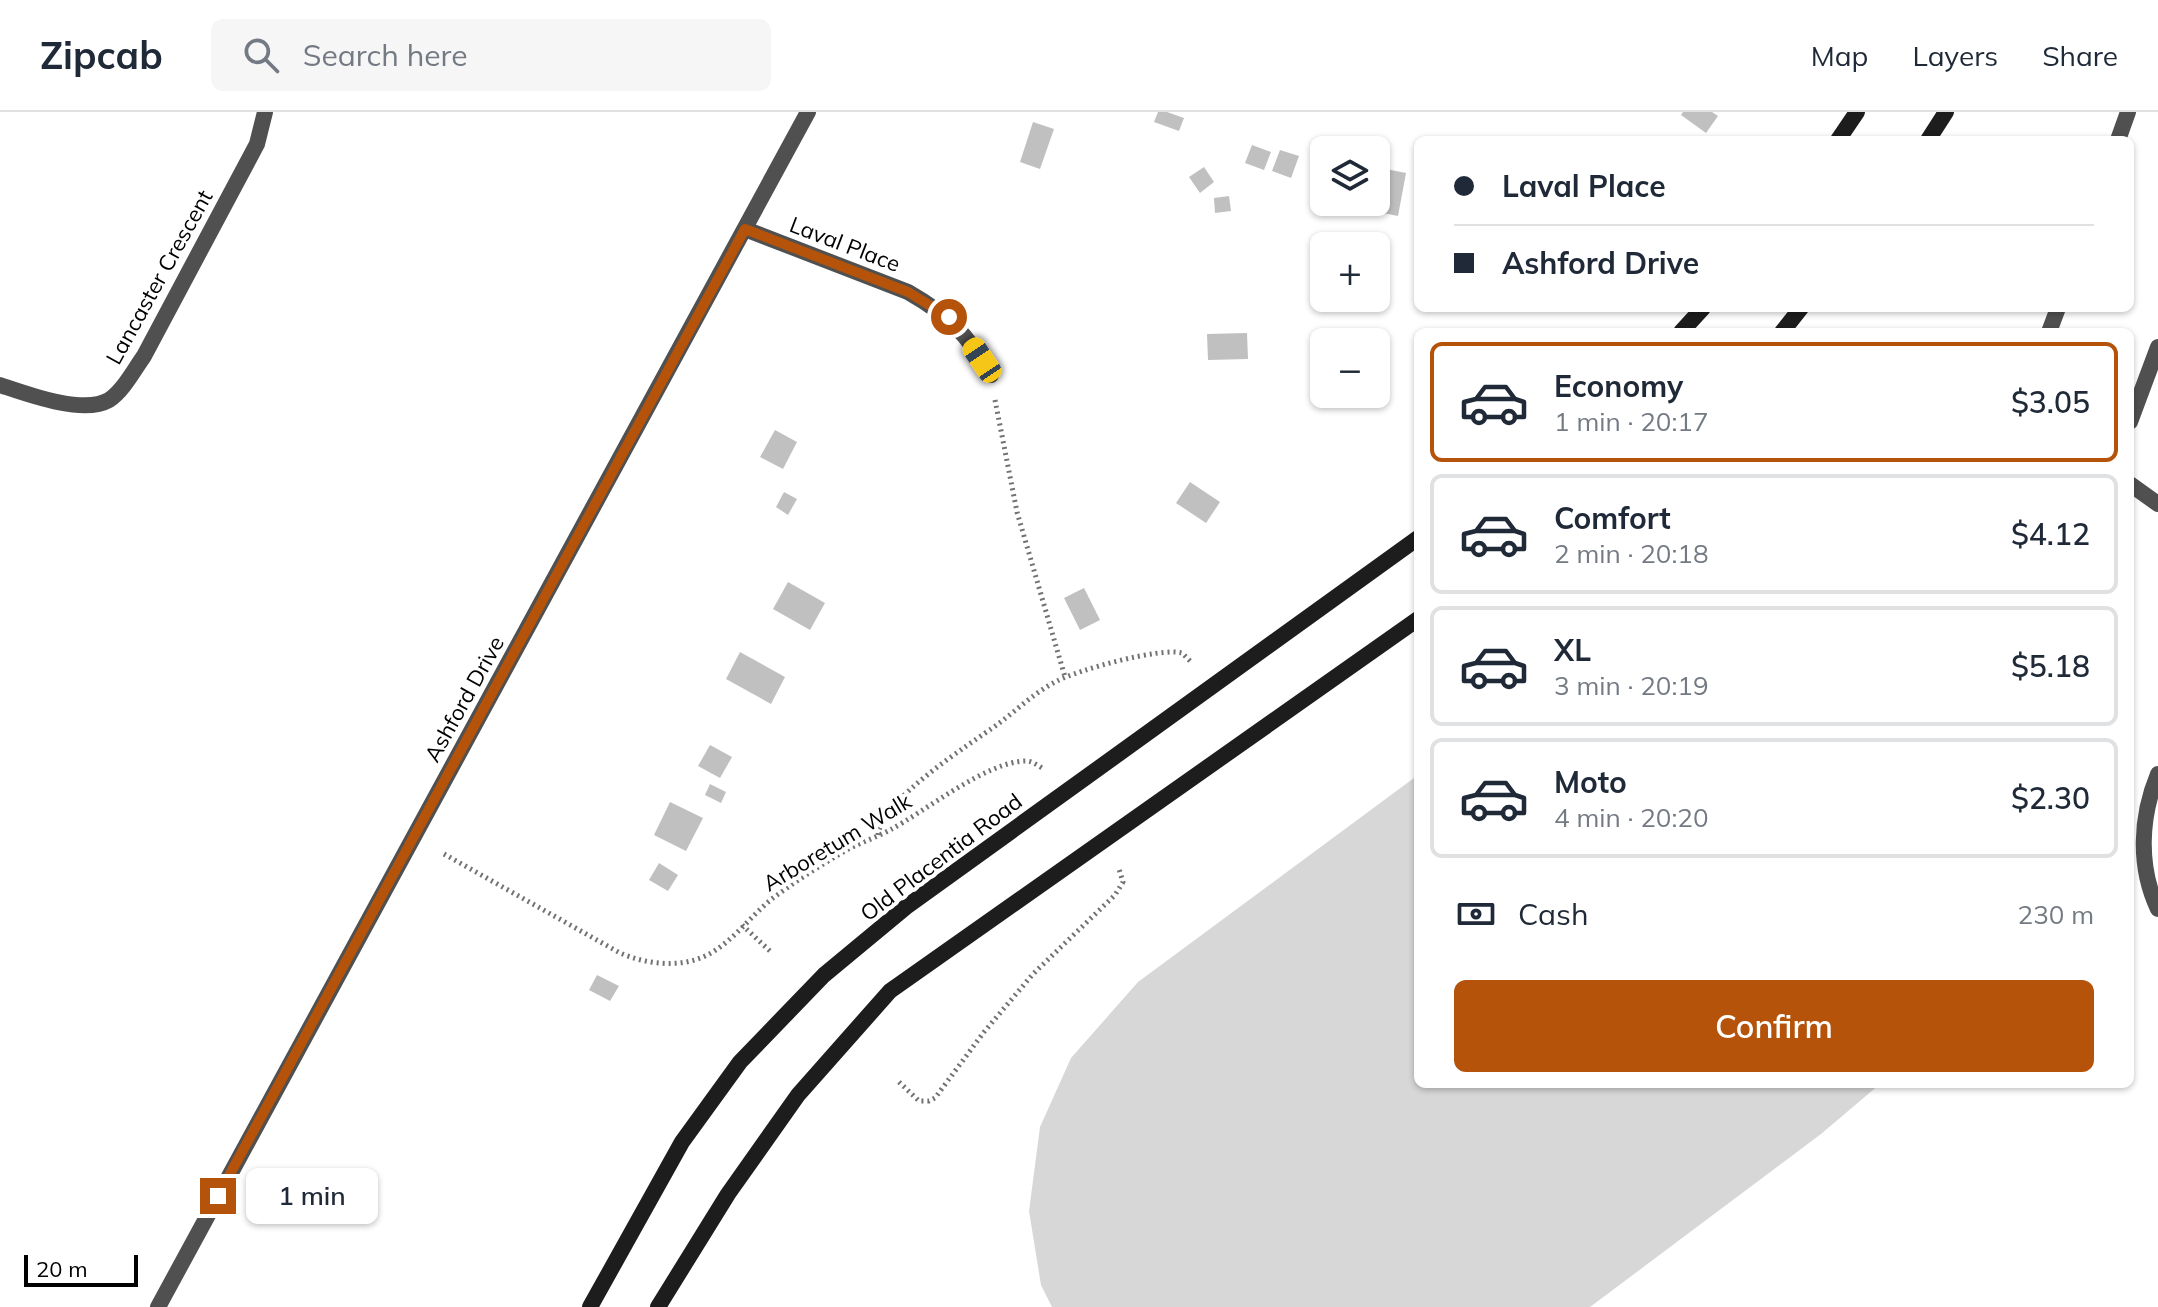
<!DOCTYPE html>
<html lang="en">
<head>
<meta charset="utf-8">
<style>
	body { margin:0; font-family:Mulish,sans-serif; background:#f6f6f7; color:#1f2937; height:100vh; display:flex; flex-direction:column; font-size:30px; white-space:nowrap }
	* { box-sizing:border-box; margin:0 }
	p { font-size:26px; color:#747a83 }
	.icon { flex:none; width:44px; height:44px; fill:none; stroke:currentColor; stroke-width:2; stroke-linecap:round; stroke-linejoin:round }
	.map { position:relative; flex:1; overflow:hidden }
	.sheet { position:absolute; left:1414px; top:216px; width:720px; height:760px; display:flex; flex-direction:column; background:#fff; border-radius:12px; box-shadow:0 2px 6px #0004 }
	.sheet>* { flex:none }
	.hud { position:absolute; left:1414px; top:24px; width:720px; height:176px; border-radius:12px; box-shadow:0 2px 6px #0004; display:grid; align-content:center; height:176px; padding:0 40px; background:#fff }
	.tools { position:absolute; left:1310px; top:24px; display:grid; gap:16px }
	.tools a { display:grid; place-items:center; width:80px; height:80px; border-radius:12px; background:#fff; box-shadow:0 2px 6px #0004; font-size:40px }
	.scale { position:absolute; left:24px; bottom:20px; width:114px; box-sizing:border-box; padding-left:8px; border:4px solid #000; border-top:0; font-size:22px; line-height:28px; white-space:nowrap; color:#000; -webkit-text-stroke:6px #fff; paint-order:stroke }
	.end { position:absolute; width:36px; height:36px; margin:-18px; border:10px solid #b45309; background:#fff; box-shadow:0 0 0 4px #fff }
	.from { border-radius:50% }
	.bubble { position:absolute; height:56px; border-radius:12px; background:#fff; box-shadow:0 2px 6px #0004; font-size:26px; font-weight:600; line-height:56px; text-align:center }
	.car { position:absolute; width:24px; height:48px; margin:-24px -12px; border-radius:10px; box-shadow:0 0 6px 2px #0007; background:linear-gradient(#f5c518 24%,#345 0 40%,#f5c518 0 76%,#345 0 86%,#f5c518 0) }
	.hud b { display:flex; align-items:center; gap:28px; height:76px; font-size:30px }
	.hud b+b { border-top:2px solid #e0e1e3 }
	.hud i { width:20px; height:20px; background:#1f2937 }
	ul { padding:14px 0 0; list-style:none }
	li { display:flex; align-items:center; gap:24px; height:120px; margin:0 16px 12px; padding:0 24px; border:4px solid #e0e1e3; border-radius:12px }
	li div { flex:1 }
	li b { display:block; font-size:30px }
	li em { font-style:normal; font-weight:600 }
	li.current { border-color:#b45309 }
	li>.icon { width:72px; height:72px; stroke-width:1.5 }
	.pay { display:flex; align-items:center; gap:20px; height:88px; padding:0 40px; font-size:30px }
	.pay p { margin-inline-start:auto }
	.action { display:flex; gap:16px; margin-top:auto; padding:16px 40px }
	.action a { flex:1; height:92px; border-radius:12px; background:#b45309; color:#fff; font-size:32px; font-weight:600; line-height:92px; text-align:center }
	header { display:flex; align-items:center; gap:48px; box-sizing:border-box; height:112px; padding:0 40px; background:#fff; border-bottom:2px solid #e0e1e3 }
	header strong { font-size:38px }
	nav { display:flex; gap:44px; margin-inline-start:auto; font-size:28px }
	.search { width:560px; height:72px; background:#f6f6f7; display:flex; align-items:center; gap:20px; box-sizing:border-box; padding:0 28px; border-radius:12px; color:#747a83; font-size:30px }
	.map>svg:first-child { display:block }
</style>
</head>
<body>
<header>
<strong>Zipcab</strong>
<div class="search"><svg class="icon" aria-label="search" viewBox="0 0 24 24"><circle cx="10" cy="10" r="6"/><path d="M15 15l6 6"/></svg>Search here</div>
<nav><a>Map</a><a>Layers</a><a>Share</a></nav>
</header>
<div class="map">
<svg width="2158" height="1195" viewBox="0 0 2158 1195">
	<rect width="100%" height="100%" fill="#fff"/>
	<!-- park -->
	<polygon fill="#d7d7d7" points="1418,663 1418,972 1880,972 1821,1022 1590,1195 1052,1195 1041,1173 1029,1099 1040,1015 1071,946 1138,870"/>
	<!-- building -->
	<g fill="#c0c0c0">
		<polygon points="1158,0 1167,0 1184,6 1179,19 1154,10"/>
		<polygon points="1683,0 1712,0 1718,4 1706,21 1681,3"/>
		<polygon points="1033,10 1054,17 1040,57 1020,50"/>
		<polygon points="1252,33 1271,40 1264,58 1245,51"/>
		<polygon points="1280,38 1299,44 1291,66 1272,59"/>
		<polygon points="1204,55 1214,70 1200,81 1189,65"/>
		<polygon points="1376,55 1406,61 1398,104 1368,98 1369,90 1376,90"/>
		<polygon points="1229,84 1231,99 1215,101 1214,86"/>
		<polygon points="1247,221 1248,247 1208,248 1207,222"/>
		<polygon points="775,318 797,330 783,357 760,345"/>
		<polygon points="1190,370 1220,390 1206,411 1176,391"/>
		<polygon points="784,380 797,387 788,403 776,395"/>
		<polygon points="788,470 825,491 810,518 773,497"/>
		<polygon points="1084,476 1100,508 1080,518 1064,486"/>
		<polygon points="740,540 785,565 771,592 726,567"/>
		<polygon points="710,633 732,645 720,666 698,654"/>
		<polygon points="710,672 726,680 721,691 705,683"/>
		<polygon points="670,690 703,706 686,739 654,723"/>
		<polygon points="659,751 678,763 668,779 649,768"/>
		<polygon points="597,863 619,874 610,889 589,878"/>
	</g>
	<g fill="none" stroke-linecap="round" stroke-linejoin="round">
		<!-- path -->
		<g stroke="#727272" stroke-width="5" stroke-dasharray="2 4" stroke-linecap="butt">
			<polyline points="995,288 1017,400 1065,565"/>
			<path d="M 878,723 C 882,687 969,633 998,612 C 1017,598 1035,580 1057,569 C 1078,558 1160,535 1182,541 L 1191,550"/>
			<path d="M 444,742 L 620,841 C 646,852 677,856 703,845 C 731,833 750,804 773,786 C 796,769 821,753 845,739 C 859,731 875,726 890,718 C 924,700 987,649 1026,649 C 1032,649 1037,653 1042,656"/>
			<polyline points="742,813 771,840"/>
			<polyline points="899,970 919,989 929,989 935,986 984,920 1033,862 1115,783 1123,770 1119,757"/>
		</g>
		<!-- service -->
		<g stroke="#505050" stroke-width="16">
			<polyline points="2118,28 2128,0"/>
			<polyline points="2049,220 2058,196"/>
			<polyline points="2130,310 2158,235"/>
			<polyline points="2130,372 2158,392"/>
			<path d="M 2158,662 C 2140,705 2138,755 2158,797"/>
		</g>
		<!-- minor -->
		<g stroke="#505050" stroke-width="16">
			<path d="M 745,117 L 908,180 C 950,204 967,222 991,263"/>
			<path d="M 0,273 C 27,282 83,303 109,288 C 123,279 134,258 144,244 L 257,32 L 265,0"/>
			<polyline points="158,1195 808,0"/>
		</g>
		<!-- secondary -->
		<g stroke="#1d1d1d" stroke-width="16">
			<polyline points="1838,28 1857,0"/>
			<polyline points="1928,28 1946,0"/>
			<polyline points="1681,220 1703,196"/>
			<polyline points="1782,220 1801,196"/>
			<polyline points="590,1195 682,1030 740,950 824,863 906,795 1418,426"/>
			<polyline points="658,1195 728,1082 798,983 890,879 1418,507"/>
		</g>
	</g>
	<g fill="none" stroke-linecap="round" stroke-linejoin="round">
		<!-- route -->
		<polyline stroke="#b45309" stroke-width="10" points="218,1084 745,117 908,180 949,205"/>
	</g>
	<g text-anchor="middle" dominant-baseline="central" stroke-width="8" stroke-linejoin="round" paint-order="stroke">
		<!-- street labels -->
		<g font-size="22" fill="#000" stroke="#fff">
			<text transform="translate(845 132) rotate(21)">Laval Place</text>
			<text transform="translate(159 165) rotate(-61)">Lancaster Crescent</text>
			<text transform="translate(464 587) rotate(-61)">Ashford Drive</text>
			<text transform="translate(837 730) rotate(-31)">Arboretum Walk</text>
			<text transform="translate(941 745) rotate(-37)">Old Placentia Road</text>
		</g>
	</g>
</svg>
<div class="tools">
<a><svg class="icon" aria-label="layers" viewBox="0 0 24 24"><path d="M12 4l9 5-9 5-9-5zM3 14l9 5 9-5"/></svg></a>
<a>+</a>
<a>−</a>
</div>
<div class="scale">20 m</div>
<i class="end from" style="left:949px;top:205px"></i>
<i class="end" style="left:218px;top:1084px"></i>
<div class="bubble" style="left:246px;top:1056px;width:132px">1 min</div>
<i class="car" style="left:982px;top:248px;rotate:326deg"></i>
<div class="hud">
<b><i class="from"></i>Laval Place</b>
<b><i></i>Ashford Drive</b>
</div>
<section class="sheet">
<ul>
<li class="current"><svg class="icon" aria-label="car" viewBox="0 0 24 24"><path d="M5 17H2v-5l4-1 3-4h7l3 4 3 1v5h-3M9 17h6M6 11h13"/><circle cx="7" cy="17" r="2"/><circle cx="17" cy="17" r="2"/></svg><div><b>Economy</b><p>1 min · 20:17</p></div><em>$3.05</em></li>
<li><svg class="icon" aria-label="car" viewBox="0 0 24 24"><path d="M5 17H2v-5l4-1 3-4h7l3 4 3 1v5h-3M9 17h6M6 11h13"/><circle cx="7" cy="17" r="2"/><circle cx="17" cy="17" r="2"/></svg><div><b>Comfort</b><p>2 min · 20:18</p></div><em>$4.12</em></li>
<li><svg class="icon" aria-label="car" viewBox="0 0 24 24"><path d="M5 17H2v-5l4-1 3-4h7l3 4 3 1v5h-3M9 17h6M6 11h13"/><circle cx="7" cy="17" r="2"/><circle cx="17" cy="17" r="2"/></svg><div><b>XL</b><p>3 min · 20:19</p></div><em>$5.18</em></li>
<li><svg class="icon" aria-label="car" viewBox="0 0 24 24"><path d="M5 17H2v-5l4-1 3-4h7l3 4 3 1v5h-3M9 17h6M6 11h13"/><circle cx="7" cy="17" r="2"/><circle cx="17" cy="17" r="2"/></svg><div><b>Moto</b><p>4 min · 20:20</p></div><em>$2.30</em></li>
</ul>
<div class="pay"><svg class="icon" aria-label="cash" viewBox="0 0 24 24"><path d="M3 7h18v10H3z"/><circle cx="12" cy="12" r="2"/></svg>Cash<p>230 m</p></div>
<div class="action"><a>Confirm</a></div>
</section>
</div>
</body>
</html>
